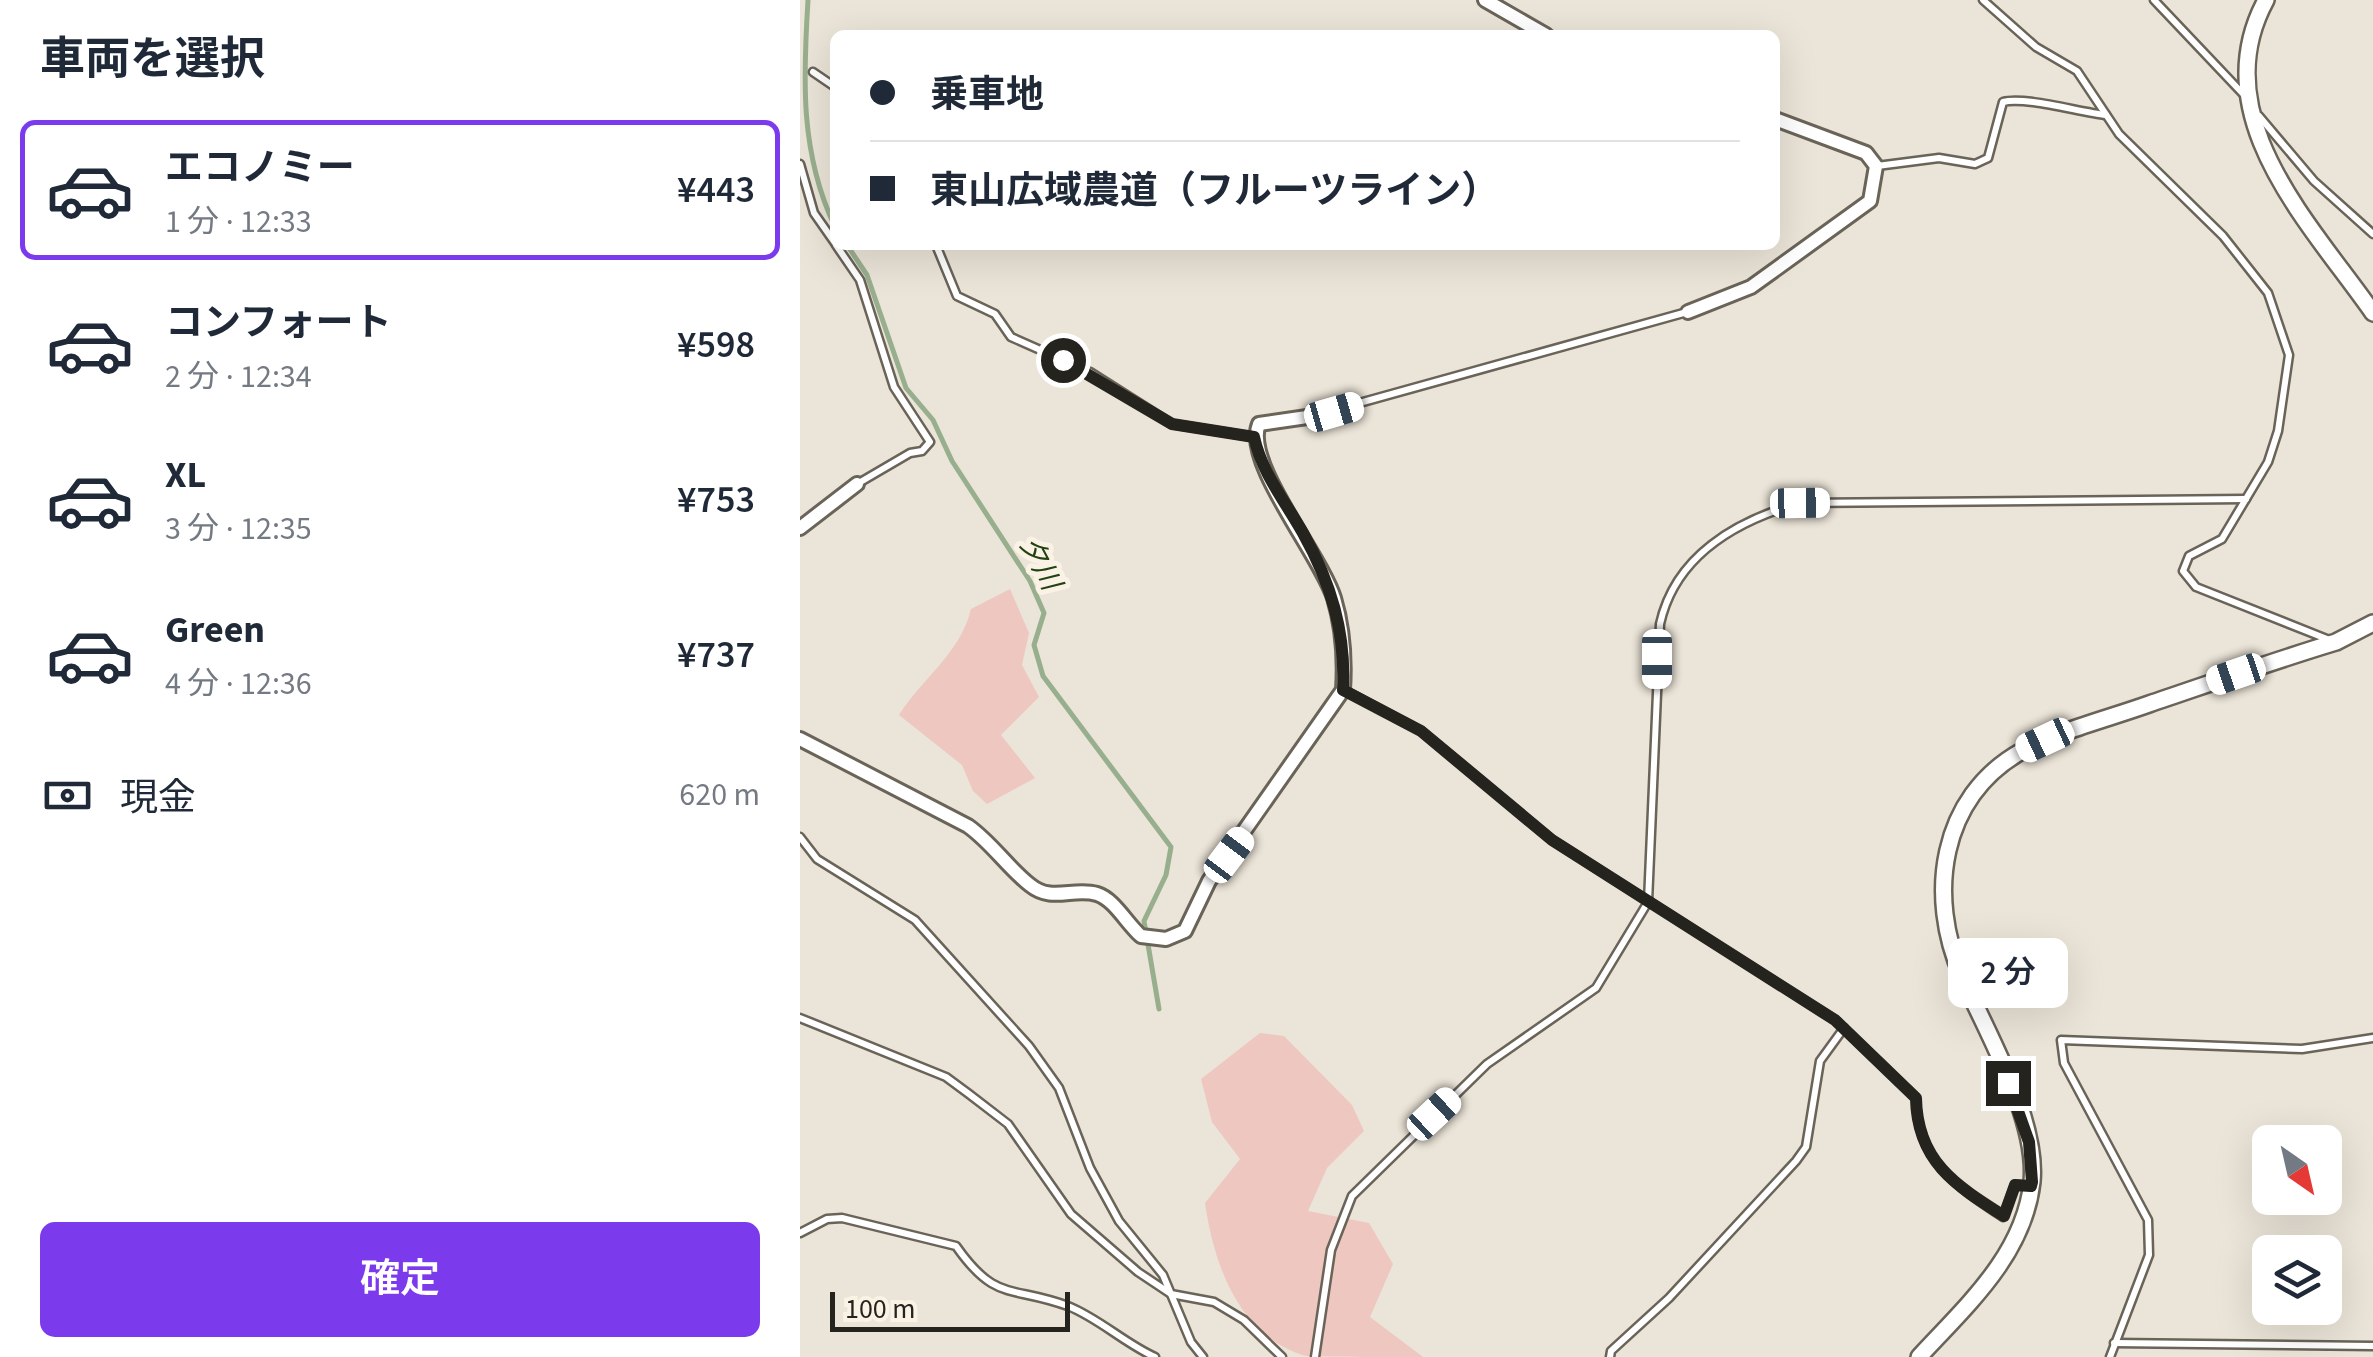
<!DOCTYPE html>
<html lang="ja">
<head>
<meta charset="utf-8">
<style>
	body { margin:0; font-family:"Source Sans 3","Noto Sans JP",sans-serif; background:#f6f6f7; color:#1f2937; height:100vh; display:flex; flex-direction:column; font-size:38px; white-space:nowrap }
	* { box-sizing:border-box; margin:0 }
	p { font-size:32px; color:#747a83 }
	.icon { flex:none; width:55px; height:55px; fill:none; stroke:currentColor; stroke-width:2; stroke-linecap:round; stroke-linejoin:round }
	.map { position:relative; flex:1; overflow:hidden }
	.panel { display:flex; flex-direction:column; background:#fff; width:800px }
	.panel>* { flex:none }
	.guide { position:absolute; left:30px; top:30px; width:950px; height:220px; border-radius:15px; box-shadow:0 10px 40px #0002; display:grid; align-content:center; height:220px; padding:0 40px; background:#fff }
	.needle { width:65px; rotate:146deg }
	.controls { position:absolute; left:1452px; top:1125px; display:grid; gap:20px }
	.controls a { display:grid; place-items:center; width:90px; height:90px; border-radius:15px; background:#fff; box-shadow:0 10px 40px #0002; font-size:50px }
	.scale { position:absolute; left:30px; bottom:25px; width:240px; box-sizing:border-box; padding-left:10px; border:5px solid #25231e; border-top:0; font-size:28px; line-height:35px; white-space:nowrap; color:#25231e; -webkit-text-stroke:8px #f9f2e5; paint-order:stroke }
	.end { position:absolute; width:45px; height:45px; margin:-22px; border:12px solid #25231e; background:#fff; box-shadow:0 0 0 5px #fff }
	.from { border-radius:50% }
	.bubble { position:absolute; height:70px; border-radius:15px; background:#fff; box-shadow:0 10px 40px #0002; font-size:32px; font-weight:600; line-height:70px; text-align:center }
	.car { position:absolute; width:30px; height:60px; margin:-30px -15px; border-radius:12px; box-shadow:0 0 8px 2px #0007; background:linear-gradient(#fff 24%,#345 0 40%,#fff 0 76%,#345 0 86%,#fff 0) }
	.guide b { display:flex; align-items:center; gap:35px; height:95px; font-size:38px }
	.guide b+b { border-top:2px solid #e0e1e3 }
	.guide i { width:25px; height:25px; background:#1f2937 }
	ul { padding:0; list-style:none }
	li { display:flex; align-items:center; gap:30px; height:140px; margin:0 20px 15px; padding:0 20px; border:5px solid transparent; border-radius:15px }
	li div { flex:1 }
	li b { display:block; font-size:38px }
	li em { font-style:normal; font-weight:600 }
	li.active { border-color:#7c3aed }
	li>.icon { width:90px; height:90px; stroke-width:1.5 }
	h2 { padding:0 40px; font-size:45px; line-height:120px }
	.pay { display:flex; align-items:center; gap:25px; height:110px; padding:0 40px; font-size:38px }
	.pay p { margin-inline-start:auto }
	.cta { display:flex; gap:20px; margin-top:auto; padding:20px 40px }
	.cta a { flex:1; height:115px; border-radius:15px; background:#7c3aed; color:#fff; font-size:40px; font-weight:600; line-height:115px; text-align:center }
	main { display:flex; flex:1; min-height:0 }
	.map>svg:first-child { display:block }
</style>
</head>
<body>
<main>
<section class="panel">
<h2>車両を選択</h2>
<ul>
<li class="active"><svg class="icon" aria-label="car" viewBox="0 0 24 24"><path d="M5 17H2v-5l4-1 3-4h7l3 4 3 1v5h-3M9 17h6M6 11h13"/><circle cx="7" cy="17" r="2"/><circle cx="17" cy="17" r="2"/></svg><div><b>エコノミー</b><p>1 分 · 12:33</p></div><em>¥443</em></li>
<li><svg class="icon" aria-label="car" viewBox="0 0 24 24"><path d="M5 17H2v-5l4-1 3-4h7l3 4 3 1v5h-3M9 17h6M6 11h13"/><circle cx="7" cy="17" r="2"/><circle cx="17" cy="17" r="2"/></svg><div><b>コンフォート</b><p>2 分 · 12:34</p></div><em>¥598</em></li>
<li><svg class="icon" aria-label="car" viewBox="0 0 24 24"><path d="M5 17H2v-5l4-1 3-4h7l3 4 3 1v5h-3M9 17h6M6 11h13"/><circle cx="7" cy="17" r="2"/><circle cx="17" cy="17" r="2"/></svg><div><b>XL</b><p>3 分 · 12:35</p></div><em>¥753</em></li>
<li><svg class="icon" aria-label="car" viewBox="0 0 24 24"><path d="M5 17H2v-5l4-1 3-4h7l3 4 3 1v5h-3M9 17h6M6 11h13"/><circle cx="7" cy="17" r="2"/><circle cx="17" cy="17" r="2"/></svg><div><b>Green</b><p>4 分 · 12:36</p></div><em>¥737</em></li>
</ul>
<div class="pay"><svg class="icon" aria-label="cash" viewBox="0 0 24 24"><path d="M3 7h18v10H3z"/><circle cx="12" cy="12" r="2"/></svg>現金<p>620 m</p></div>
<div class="cta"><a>確定</a></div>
</section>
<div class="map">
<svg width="1573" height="1357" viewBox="0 0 1573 1357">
	<rect width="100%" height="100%" fill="#ebe4d8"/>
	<!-- green -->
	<g fill="#eec7c1">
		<path d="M 210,589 L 229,633 L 222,665 L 239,697 L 201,735 L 235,778 L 187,804 L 173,791 L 162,765 L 99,715 C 123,677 160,654 171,609 Z"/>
		<path d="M 460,1033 L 484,1036 L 552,1105 L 564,1131 L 527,1168 L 508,1211 L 569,1223 L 593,1264 L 570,1317 L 623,1357 C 592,1357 535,1357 506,1356 C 439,1337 414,1265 405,1203 L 440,1159 L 412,1122 L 401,1079 Z"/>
	</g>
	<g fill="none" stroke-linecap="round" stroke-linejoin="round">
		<!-- stream -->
		<g stroke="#98af8e" stroke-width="5">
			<path d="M 8,0 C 3,80 0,153 35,227"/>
			<polyline points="47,245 67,275 106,388 133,420 152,461 230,581 244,613 234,645 243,676 371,847 366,875 344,921 359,1009"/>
		</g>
		<defs>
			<g id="service">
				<polyline points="1183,0 1236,47 1277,71 1319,134 1423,236 1468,293 1489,355 1478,431 1468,462 1422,539 1389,556 1383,571 1396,587 1532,641"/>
				<polyline points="1354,0 1446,97"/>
				<polyline points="13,72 35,87"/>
				<polyline points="1459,116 1514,181 1573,234"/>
				<polyline points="0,164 14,213 35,243"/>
				<path d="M 1077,166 L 1139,158 L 1175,164 L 1188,158 L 1203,102 C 1224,96 1279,112 1306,115"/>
				<polyline points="36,245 60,280 94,387 130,442 122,451 110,453 57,484"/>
				<polyline points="136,245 157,296 195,314 211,337 290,372 372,424 454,437"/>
				<polyline points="509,417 887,312"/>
				<path d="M 544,690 L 621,731 L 752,840 L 1035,1020 L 1116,1098 C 1117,1161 1155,1185 1203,1217 L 1215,1185 L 1231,1186"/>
				<polyline points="0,837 17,859 115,920 229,1046 259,1088 290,1168 319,1221 363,1275 391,1342 403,1357"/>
				<polyline points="0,1018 146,1077 169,1094 208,1124 271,1214 338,1272 371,1294 414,1302 444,1320 482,1357"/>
				<path d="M 0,1233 L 27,1219 L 42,1218 L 156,1246 C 196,1303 211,1285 268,1306 C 300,1319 324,1343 355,1357"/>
				<polyline points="1314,1343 1573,1346"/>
				<path d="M 515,1357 L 531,1250 L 552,1196 L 687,1064 L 796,988 L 848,902 L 860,624 C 875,556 936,521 999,503 L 1446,499"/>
				<polyline points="810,1357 811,1351 869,1298 996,1161 1006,1147 1020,1061 1044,1028"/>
				<polyline points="1310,1357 1349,1255 1348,1220 1264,1063 1261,1040 1502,1049 1573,1038"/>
			</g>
			<g id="minor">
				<polyline points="685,0 746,35"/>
				<polyline points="888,312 951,287 1070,201 1076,166 1066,153 975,119"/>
				<polyline points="0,528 57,484"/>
				<path d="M 0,739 L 168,826 C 192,843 207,867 230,885 C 252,903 273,887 297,894 C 314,899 327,924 341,936 L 366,939 L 385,931 L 409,881 L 543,690 C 545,659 543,628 534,598 C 520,554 443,462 459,424 L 507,417"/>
			</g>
			<g id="tertiary">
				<path d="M 1466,0 C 1403,116 1510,223 1573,313"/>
				<path d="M 1119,1357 C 1166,1306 1224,1255 1232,1182 C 1238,1119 1187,1034 1162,976 C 1127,897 1139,797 1222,751 C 1261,730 1307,719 1349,704 C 1411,683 1473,661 1536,642 L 1573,623"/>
			</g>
		</defs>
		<!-- service casing -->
		<use href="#service" stroke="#696358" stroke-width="11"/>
		<!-- minor casing -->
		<use href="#minor" stroke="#696358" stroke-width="18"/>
		<!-- tertiary casing -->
		<use href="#tertiary" stroke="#696358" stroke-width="20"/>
		<!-- service -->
		<use href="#service" stroke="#fff" stroke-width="6"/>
		<!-- minor -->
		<use href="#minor" stroke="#fff" stroke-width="12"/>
		<!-- tertiary -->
		<use href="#tertiary" stroke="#fff" stroke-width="15"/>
	</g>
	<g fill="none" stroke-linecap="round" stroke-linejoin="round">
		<!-- route -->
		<path stroke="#25231e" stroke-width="12" d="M 263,360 L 372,424 L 454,437 C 462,473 485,501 503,533 C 531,583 546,633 543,690 L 621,731 L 752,840 L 1035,1020 L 1116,1098 C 1117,1161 1155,1185 1204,1216 L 1215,1185 L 1231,1186 L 1232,1182 L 1229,1142 L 1208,1083"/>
	</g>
	<g text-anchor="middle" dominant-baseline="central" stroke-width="10" stroke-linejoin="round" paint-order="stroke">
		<!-- water labels -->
		<g font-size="28" font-style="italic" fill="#224211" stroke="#f9f2e5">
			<text transform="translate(240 563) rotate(62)">夕川</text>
		</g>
	</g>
</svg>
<div class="controls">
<a><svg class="needle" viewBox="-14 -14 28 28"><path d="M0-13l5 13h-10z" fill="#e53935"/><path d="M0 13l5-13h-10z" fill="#747a83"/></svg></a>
<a><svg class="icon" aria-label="layers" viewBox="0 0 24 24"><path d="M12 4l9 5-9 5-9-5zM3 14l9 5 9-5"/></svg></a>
</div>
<div class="scale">100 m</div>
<i class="end from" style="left:263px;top:360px"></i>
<i class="end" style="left:1208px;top:1083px"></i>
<div class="bubble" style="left:1148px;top:938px;width:120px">2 分</div>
<i class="car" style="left:534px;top:412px;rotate:74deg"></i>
<i class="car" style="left:1000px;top:503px;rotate:89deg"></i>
<i class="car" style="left:857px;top:659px;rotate:180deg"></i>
<i class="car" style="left:1436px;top:674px;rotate:251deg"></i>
<i class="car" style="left:1245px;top:740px;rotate:245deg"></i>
<i class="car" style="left:429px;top:855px;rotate:37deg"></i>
<i class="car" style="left:634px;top:1114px;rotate:47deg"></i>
<div class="guide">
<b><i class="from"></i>乗車地</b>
<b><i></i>東山広域農道（フルーツライン）</b>
</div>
</div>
</main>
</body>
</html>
